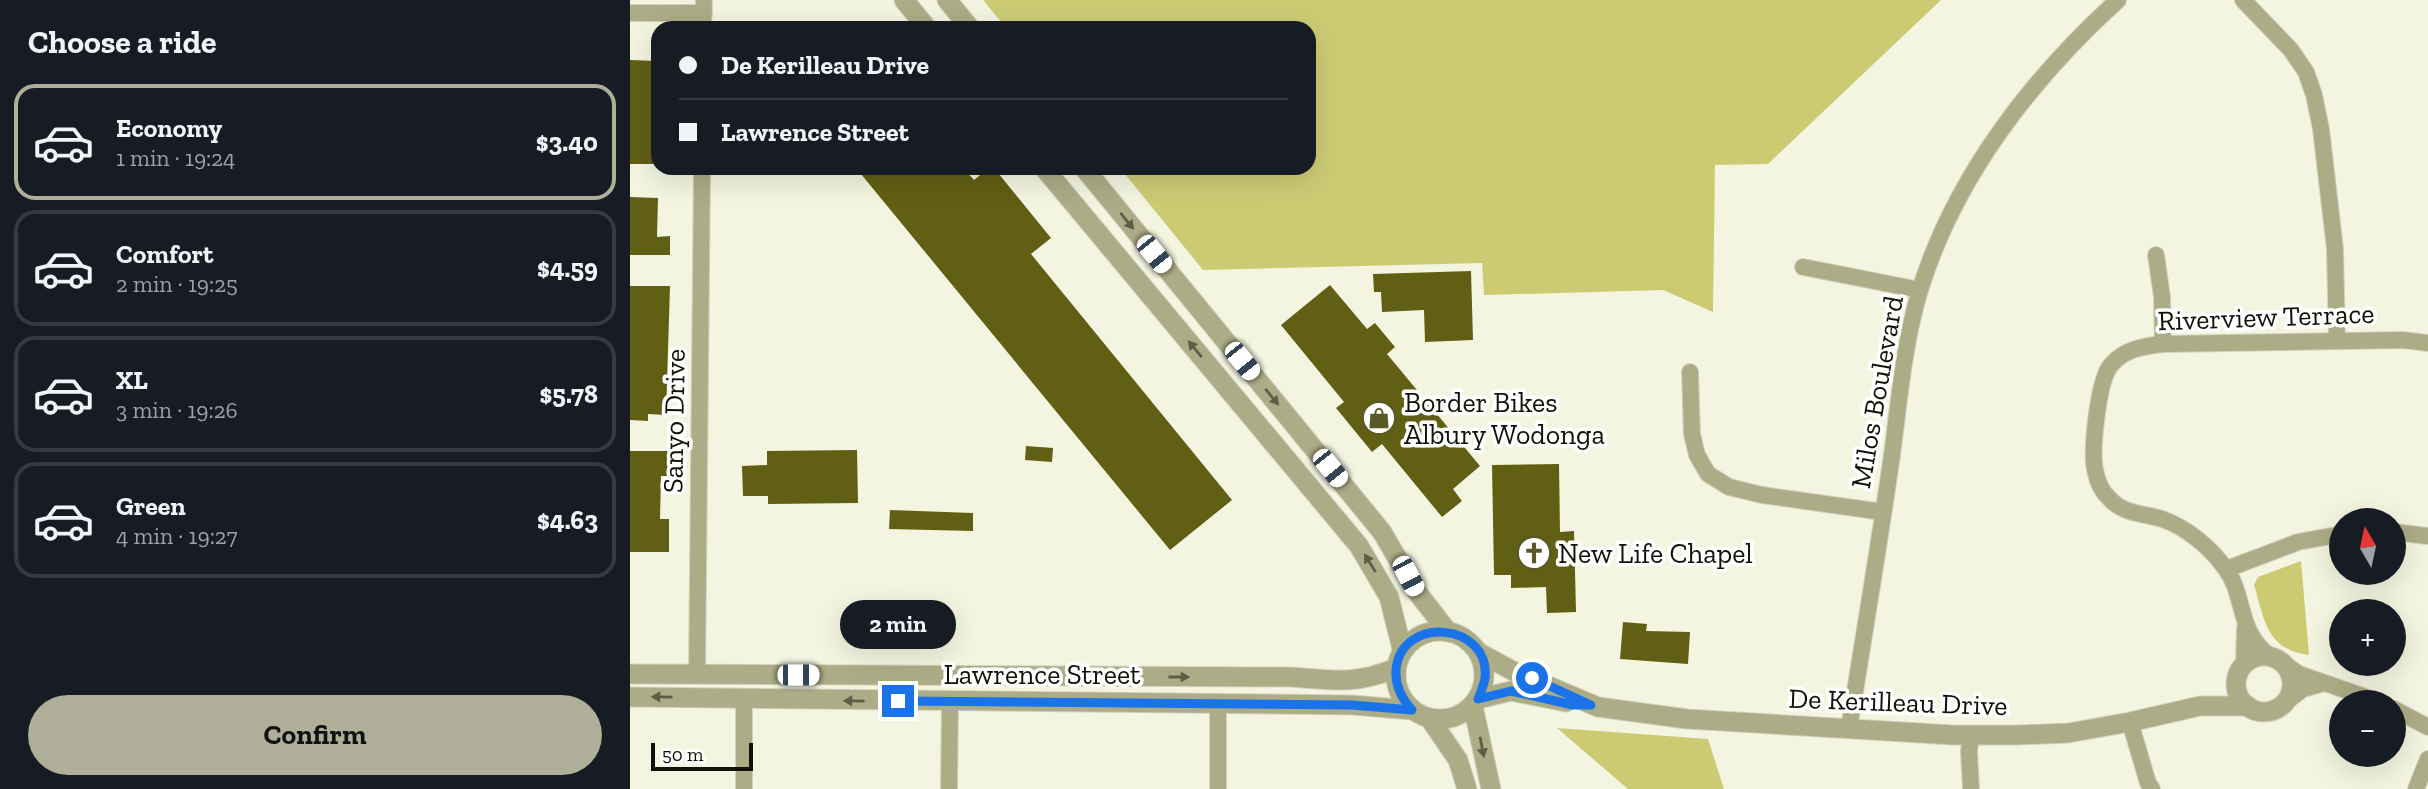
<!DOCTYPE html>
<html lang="en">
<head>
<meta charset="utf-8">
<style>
	body { margin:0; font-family:"Zilla Slab",serif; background:#20242c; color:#f1f3f6; height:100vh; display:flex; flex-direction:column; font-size:26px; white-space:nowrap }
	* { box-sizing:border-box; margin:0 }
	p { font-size:23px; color:#9ea1a6 }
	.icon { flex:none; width:38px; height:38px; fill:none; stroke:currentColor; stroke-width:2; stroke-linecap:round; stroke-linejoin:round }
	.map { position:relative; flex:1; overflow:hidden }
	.panel { display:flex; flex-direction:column; background:#171b24; width:630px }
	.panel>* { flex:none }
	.banner { position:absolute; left:21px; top:21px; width:665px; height:154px; border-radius:21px; box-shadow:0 7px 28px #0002; display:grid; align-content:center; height:154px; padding:0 28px; background:#171b24 }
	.needle { width:46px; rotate:351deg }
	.tools { position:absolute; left:1699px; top:508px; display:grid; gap:14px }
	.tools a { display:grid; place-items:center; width:77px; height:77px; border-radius:50%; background:#171b24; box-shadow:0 7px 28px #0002; font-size:35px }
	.scale { position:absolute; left:21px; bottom:18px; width:102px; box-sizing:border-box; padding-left:7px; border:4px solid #11110a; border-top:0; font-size:19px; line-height:24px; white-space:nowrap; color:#11110a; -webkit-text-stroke:5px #fff; paint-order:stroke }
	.end { position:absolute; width:32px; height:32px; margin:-16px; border:9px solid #1a73e8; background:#fff; box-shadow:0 0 0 4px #fff }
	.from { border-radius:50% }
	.bubble { position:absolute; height:49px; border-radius:24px; background:#171b24; box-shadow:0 7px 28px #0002; font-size:23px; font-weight:800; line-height:49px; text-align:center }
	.car { position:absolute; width:21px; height:42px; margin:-21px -10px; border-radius:9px; box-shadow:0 0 5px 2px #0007; background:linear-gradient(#fff 24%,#345 0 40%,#fff 0 76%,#345 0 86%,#fff 0) }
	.banner b { display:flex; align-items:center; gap:24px; height:66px; font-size:26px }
	.banner b+b { border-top:2px solid #363941 }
	.banner i { width:18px; height:18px; background:#f1f3f6 }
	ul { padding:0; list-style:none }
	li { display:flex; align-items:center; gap:21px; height:116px; margin:0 14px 10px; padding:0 14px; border:4px solid #363941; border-radius:21px }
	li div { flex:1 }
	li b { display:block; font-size:26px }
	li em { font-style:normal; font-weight:800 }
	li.current { border-color:#aeae99 }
	li>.icon { width:63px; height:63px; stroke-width:1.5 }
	h2 { padding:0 28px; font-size:32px; line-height:84px }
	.primary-button { display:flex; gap:14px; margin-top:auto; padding:14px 28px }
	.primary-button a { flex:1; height:80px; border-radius:42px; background:#aeae99; color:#111; font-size:28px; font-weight:800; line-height:80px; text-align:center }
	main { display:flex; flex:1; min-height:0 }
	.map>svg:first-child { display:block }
</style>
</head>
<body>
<main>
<section class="panel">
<h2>Choose a ride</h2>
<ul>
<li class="current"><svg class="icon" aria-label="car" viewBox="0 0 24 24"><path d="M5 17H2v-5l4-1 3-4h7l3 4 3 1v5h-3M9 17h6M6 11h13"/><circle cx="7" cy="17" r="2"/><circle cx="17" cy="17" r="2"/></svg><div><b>Economy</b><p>1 min · 19:24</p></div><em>$3.40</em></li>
<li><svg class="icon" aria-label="car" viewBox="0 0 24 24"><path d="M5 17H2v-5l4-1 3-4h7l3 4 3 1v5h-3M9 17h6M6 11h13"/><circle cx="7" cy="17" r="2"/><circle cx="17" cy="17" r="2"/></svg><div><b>Comfort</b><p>2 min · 19:25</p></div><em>$4.59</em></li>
<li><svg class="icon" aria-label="car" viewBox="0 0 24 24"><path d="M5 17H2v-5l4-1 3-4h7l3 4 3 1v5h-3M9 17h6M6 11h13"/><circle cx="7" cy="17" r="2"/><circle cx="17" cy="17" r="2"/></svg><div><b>XL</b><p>3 min · 19:26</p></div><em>$5.78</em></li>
<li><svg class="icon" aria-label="car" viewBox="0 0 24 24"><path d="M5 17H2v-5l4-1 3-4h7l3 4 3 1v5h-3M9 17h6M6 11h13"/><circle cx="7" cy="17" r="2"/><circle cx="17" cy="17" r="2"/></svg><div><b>Green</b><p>4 min · 19:27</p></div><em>$4.63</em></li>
</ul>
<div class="primary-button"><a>Confirm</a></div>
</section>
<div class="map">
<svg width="1798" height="789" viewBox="0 0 1798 789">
	<rect width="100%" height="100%" fill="#f4f5e0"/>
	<!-- green -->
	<g fill="#cccb74">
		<polygon points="353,0 1311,0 1138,164 1085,165 1083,312 1033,290 854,295 852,263 573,270 490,168 679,168 679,28 376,28"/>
		<path d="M 1671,561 L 1679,655 C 1636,649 1635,621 1624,585 L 1628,577 Z"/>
		<polygon points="927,728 1078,739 1094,789 998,789"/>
	</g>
	<!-- building -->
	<g fill="#615f14">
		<polygon points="0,60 28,61 28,164 0,164"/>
		<polygon points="226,168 333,168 344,180 359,168 364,168 421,238 401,254 602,500 540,550"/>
		<polygon points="0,197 28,198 27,237 40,236 40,255 0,255"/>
		<polygon points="841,271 843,340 795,342 794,310 752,312 751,292 744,292 743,274"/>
		<polygon points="700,285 737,329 745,323 765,347 757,354 850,466 823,489 832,501 812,517 752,444 742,452 706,408 714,402 651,325"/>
		<polygon points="0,286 40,286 36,415 18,414 18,421 0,420"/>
		<polygon points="396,446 423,448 422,462 395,460"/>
		<polygon points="227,450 228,503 138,504 138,496 113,496 112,466 137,465 137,451"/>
		<polygon points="0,451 40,451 40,476 31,476 30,519 39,519 39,552 0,552"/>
		<polygon points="929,464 930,532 944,531 946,612 917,613 916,587 881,588 881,575 864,575 862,465"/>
		<polygon points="260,510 343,513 343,531 259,529"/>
		<polygon points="993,622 1017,624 1016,631 1060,632 1058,664 990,659"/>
	</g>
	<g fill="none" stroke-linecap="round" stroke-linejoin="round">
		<defs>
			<g id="minor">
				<polyline points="1613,0 1661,50 1676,72 1684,95 1691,129 1705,249 1707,341"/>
				<polyline points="0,13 74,13"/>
				<polyline points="73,28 74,0"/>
				<polyline points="1526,255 1532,297 1533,344"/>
				<polyline points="1173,267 1290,290"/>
				<polyline points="1060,372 1062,434 1067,455 1078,474 1099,487 1132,495 1253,512"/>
				<polyline points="1764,532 1798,536"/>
				<polyline points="1597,569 1668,542 1712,534"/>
				<path d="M 1641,657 C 1606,632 1616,595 1595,568 C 1581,548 1556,527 1532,519 C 1513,513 1494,515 1479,498 C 1471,491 1467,480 1465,470 C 1461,450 1468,380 1481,365 C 1494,349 1514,346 1533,344 L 1773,340 L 1798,343"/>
				<polyline points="1614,664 1615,628"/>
				<polyline points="1654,664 1669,674 1750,702"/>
				<polyline points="67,674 72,168"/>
				<polyline points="1654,703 1673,689 1694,683"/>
				<polyline points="588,704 588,789"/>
				<polyline points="1764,709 1798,727"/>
				<polyline points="1500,722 1518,783 1522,789"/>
				<path d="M 1219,729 C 1233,640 1248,552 1261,462 C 1269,405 1273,346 1290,290 C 1325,177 1401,79 1488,0"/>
				<polyline points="114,789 114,699"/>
				<polyline points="319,789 320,702"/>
				<polyline points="1341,789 1339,751 1341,735"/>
				<polyline points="1786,789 1798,759"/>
			</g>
			<g id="tertiary">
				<polyline points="274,0 297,28"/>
				<polyline points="317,0 340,28"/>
				<polyline points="414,168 729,546 759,597 772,649"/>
				<polyline points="454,168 752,532 787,592 818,632"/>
				<circle cx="810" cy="675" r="44"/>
				<polyline points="848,652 883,671 968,707 1057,719 1323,735 1387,735 1438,733 1500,722 1570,706 1618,706"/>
				<circle cx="1634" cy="684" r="28"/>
				<path d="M 0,674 L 661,677 C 702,680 726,685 766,668"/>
				<polyline points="0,697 722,705 782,710"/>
				<polyline points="848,699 881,691 936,702"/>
				<polyline points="843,706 861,789"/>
				<polyline points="800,719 828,760 837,789"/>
			</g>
		</defs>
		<!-- minor casing -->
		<use href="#minor" stroke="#d0d1be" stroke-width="18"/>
		<!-- tertiary casing -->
		<use href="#tertiary" stroke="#d0d1be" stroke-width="21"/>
		<!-- minor -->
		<use href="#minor" stroke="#acac86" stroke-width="16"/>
		<!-- tertiary -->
		<use href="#tertiary" stroke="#acac86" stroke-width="19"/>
	</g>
	<!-- one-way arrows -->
	<defs><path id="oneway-solid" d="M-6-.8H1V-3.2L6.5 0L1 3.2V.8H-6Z" transform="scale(1.75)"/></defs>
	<g fill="#5e5e48">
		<use href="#oneway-solid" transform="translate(497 221) rotate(51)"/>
		<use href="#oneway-solid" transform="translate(565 349) rotate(-130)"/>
		<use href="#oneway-solid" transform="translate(642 397) rotate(51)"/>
		<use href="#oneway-solid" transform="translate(740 563) rotate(-122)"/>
		<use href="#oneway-solid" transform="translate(549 677)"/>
		<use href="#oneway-solid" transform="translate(32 697) rotate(-179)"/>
		<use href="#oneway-solid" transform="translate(224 701) rotate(-179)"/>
		<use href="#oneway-solid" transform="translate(852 747) rotate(79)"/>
	</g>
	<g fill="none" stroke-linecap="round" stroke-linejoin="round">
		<!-- route -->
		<path stroke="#1a73e8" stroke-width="9" d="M 268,701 L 722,705 L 782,710 C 771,698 765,686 766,670 C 771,614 861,623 855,678 C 854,685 851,692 848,699 L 881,691 L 943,705 L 961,705 L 902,678"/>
	</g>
	<!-- icons -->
	<defs>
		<symbol id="shop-ring" viewBox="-11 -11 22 22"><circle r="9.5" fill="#fff" stroke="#5b5a27" stroke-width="1.5"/><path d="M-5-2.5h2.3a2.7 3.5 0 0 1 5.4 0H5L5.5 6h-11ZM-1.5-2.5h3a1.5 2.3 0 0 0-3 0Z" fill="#5b5a27"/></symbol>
		<symbol id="church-ring" viewBox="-11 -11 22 22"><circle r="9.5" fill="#fff" stroke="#5b5a27" stroke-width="1.5"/><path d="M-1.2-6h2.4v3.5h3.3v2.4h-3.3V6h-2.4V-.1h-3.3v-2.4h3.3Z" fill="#5b5a27"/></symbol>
	</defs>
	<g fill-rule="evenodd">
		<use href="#shop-ring" x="730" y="399" width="38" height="38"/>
		<use href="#church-ring" x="885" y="534" width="38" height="38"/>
	</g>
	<g text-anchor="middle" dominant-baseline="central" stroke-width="7" stroke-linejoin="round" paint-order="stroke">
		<!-- street labels -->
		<g font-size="28" fill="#11110a" stroke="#fff">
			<text transform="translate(1636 317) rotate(-2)">Riverview Terrace</text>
			<text transform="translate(1247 392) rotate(-80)">Milos Boulevard</text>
			<text transform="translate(44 421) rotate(-89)">Sanyo Drive</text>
			<text x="412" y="674">Lawrence Street</text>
			<text transform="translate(1268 702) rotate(2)">De Kerilleau Drive</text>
		</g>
		<!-- poi labels -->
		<g font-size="28" fill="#11110a" stroke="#fff" text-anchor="start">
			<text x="774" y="402">Border Bikes<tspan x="774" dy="32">Albury Wodonga</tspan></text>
			<text x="928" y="553">New Life Chapel</text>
		</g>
	</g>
</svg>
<div class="tools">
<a><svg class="needle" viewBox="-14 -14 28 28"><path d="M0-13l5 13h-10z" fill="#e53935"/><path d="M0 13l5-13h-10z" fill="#9ea1a6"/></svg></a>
<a>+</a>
<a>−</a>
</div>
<div class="scale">50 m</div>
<i class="end from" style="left:902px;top:678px"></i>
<i class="end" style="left:268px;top:701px"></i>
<div class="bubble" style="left:210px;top:600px;width:116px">2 min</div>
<i class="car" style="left:524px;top:254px;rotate:141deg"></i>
<i class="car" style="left:612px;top:361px;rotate:141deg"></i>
<i class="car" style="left:700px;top:468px;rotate:141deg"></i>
<i class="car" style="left:778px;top:576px;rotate:152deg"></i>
<i class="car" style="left:168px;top:675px;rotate:90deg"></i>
<div class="banner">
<b><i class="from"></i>De Kerilleau Drive</b>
<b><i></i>Lawrence Street</b>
</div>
</div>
</main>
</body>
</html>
